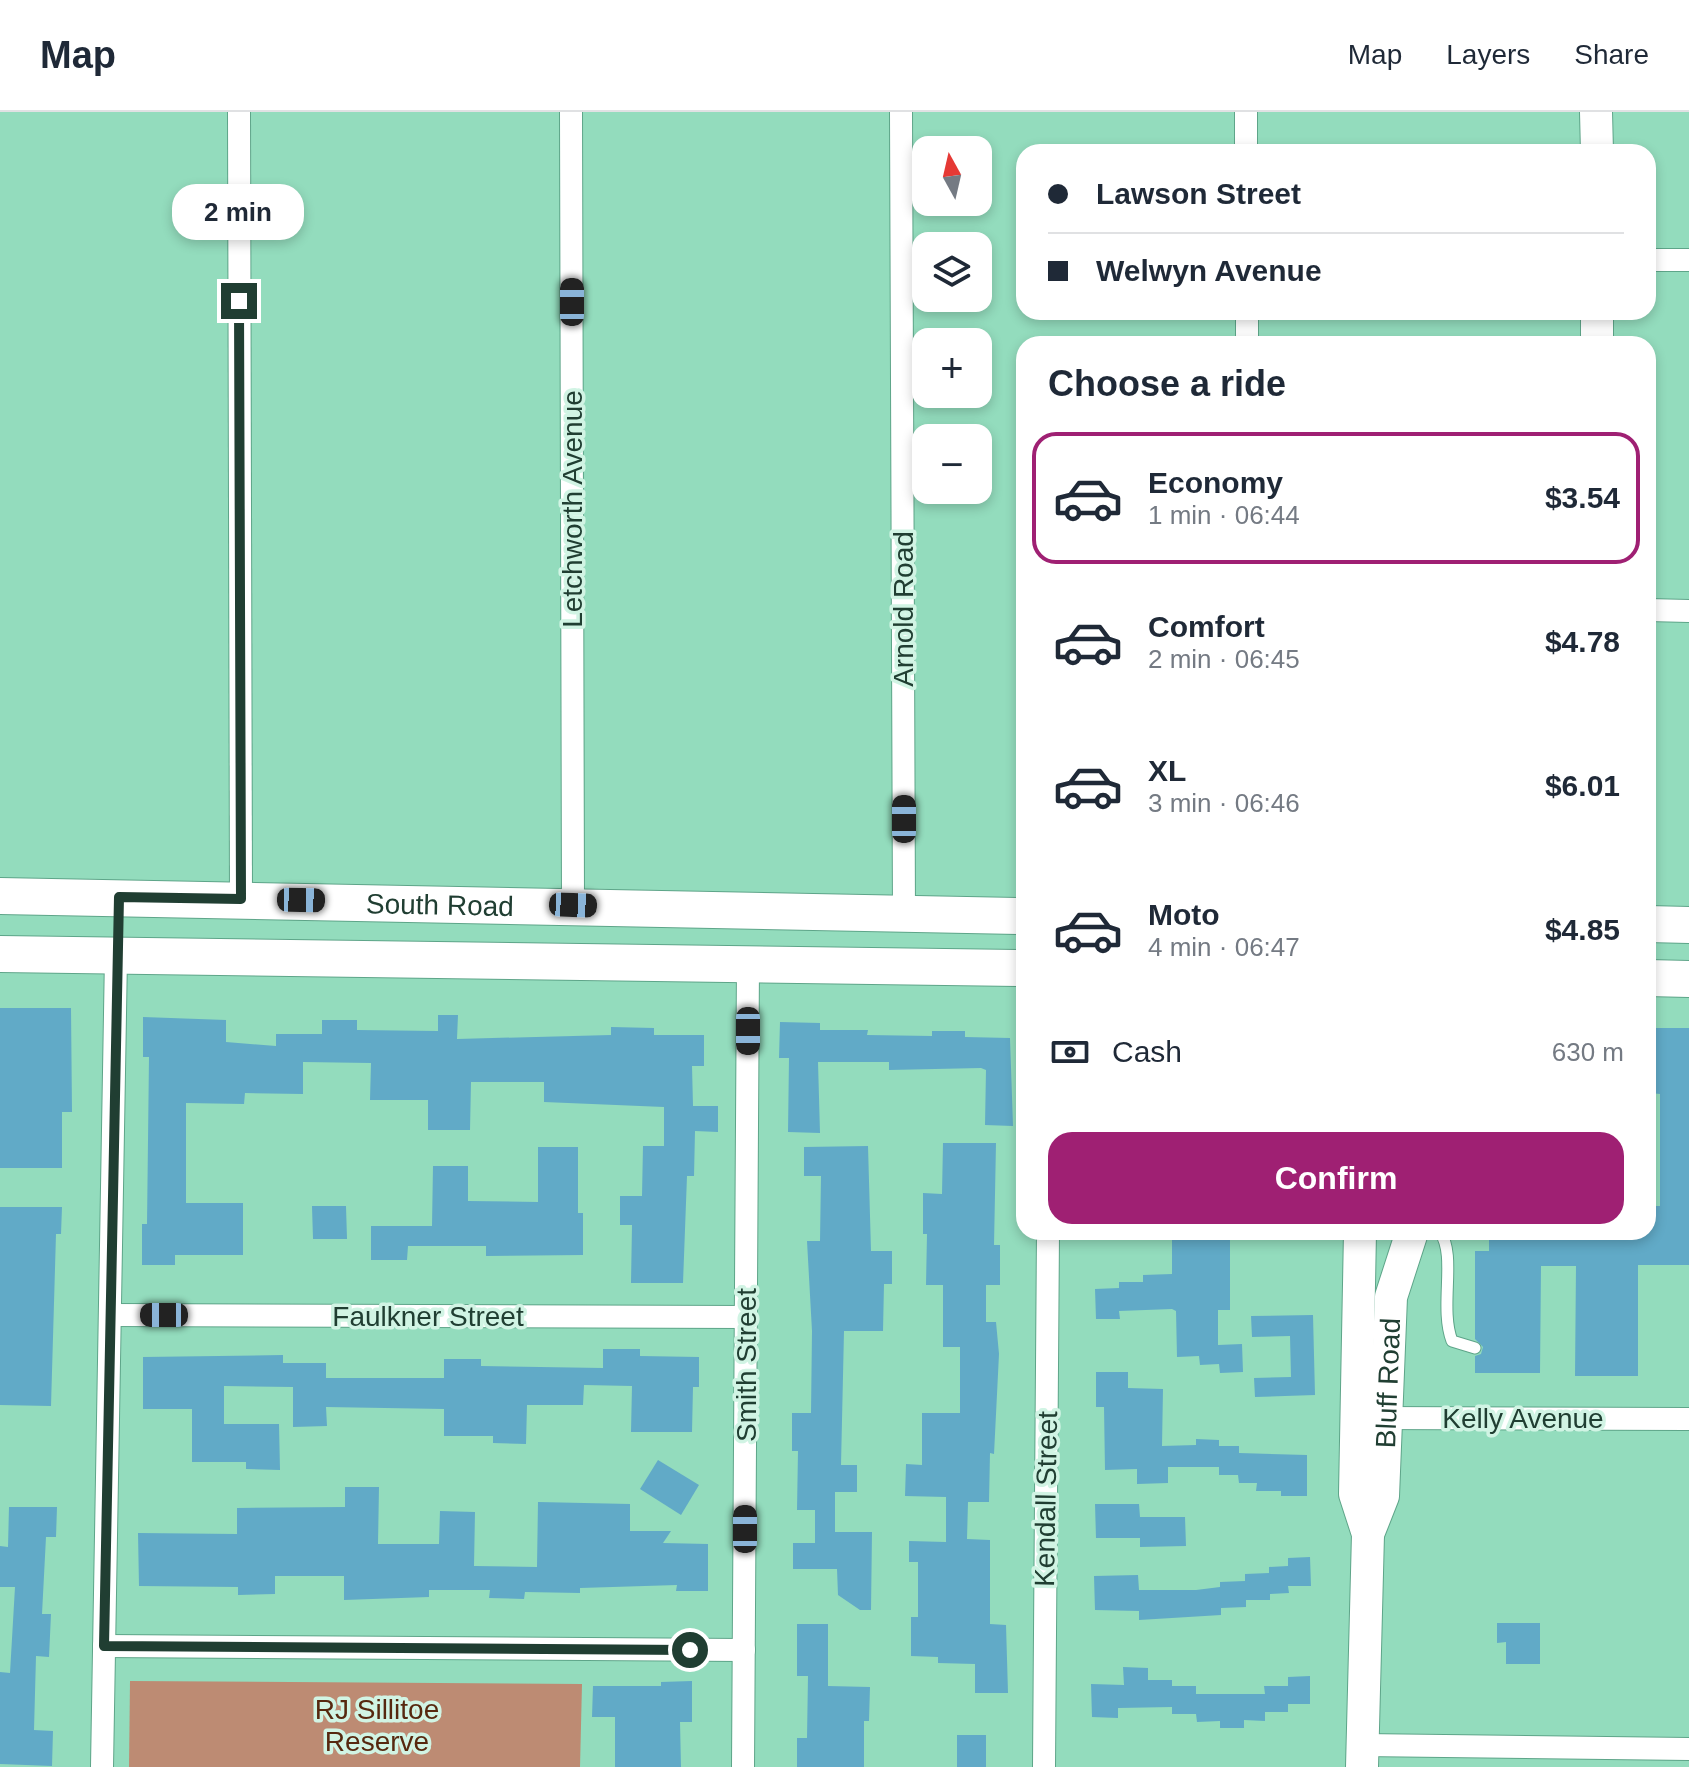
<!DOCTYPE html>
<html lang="en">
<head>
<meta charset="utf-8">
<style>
	body { margin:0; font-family:Helvetica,sans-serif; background:#f2f2f3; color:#1f2937; height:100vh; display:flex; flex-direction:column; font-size:30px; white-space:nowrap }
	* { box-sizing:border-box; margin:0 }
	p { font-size:26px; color:#747a83 }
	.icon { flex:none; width:44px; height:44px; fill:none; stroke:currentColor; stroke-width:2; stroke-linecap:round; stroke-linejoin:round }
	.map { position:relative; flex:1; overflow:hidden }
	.side { position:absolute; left:1016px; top:224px; width:640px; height:904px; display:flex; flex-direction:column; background:#fff; border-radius:24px; box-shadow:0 4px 12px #0003 }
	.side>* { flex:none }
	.hud { position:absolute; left:1016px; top:32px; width:640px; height:176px; border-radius:24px; box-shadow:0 4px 12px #0003; display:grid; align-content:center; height:176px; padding:0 32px; background:#fff }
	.needle { width:52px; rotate:352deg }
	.fabs { position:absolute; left:912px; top:24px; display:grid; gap:16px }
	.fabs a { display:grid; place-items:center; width:80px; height:80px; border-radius:16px; background:#fff; box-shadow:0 4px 12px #0003; font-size:40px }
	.end { position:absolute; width:36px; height:36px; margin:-18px; border:10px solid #203e32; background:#fff; box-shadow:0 0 0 4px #fff }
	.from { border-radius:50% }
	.bubble { position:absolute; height:56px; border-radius:24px; background:#fff; box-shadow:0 4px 12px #0003; font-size:26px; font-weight:700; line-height:56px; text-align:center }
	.car { position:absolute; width:24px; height:48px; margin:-24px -12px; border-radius:10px; box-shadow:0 0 6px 2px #0007; background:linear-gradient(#222 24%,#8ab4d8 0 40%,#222 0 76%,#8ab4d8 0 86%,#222 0) }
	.hud b { display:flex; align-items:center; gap:28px; height:76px; font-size:30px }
	.hud b+b { border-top:2px solid #e0e1e3 }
	.hud i { width:20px; height:20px; background:#1f2937 }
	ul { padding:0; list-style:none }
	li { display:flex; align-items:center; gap:24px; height:132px; margin:0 16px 12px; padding:0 16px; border:4px solid transparent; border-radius:24px }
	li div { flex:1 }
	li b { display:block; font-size:30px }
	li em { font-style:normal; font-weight:700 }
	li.selected { border-color:#9f2073 }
	li>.icon { width:72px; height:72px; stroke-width:1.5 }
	h2 { padding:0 32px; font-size:36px; line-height:96px }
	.pay { display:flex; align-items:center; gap:20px; height:88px; padding:0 32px; font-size:30px }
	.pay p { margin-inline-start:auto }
	.button { display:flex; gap:16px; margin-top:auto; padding:16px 32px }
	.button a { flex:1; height:92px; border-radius:24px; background:#9f2073; color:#fff; font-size:32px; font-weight:700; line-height:92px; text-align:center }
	header { display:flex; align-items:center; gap:48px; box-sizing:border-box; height:112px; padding:0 40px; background:#fff; border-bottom:2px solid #e0e1e3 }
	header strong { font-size:38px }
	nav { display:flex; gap:44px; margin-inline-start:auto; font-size:28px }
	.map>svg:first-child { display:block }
</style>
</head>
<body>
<header>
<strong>Map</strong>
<nav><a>Map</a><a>Layers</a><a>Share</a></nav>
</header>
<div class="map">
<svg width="1689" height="1655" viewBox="0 0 1689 1655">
	<rect width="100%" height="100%" fill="#93dcbd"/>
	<!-- green -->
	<polygon fill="#bd8b73" points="130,1569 582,1572 580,1655 129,1655"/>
	<!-- building -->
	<g fill="#61aac7">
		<polygon points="0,896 71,896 72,1000 62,1000 62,1056 0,1056"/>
		<polygon points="438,903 458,903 457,927 611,923 611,915 654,916 654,923 704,923 704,954 692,954 693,994 718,994 718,1020 695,1019 694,1064 687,1064 683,1171 631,1171 632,1113 620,1113 620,1084 642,1084 643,1034 664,1034 664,995 544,990 544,970 471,970 470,1018 428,1018 428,988 370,988 371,951 303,950 303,982 245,981 244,992 186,991 186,1091 243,1091 243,1143 175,1143 175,1153 142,1153 142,1112 147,1112 149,945 143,945 143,905 226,908 226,930 276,934 276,922 322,922 322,908 357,908 357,918 438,919"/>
		<polygon points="780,910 820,911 820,918 868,918 867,923 932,924 932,919 965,919 965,925 1010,926 1013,1014 985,1013 986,958 981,956 889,958 889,950 818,950 820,1021 788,1020 789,946 779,946"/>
		<polygon points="1651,916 1689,916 1689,1153 1638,1153 1638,1264 1575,1264 1576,1154 1541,1154 1540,1261 1475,1261 1475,1244 1481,1242 1483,1235 1475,1227 1475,1139 1489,1139 1489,1120 1648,1120 1648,1094 1660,1094 1660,982 1650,981"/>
		<polygon points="943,1031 996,1031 994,1133 1000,1133 1000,1173 986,1173 986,1210 996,1210 999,1242 994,1342 990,1341 989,1390 968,1390 967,1427 990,1428 990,1512 1006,1513 1008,1581 975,1581 975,1552 938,1551 938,1545 911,1544 911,1505 918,1505 918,1450 909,1450 909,1429 946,1430 946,1385 905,1384 906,1352 922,1353 922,1301 960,1301 960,1235 943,1235 943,1173 926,1173 927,1122 923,1122 923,1081 942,1082"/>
		<polygon points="868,1034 871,1139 892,1139 892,1172 884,1172 883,1219 844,1219 841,1353 857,1353 857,1380 835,1380 835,1420 872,1420 871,1498 860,1498 838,1483 837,1457 793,1457 793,1431 815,1431 815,1398 797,1398 798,1339 792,1339 792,1301 811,1301 812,1219 807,1129 820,1129 821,1064 804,1064 804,1035"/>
		<polygon points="538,1035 578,1035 578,1101 583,1101 583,1143 486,1144 486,1134 408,1134 407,1148 371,1148 371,1114 432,1114 433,1054 468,1054 468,1089 538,1090"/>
		<polygon points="312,1094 346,1094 347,1127 313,1127"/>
		<polygon points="0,1095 62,1095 61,1122 56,1122 51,1294 0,1293"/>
		<polygon points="1172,1120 1230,1120 1230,1198 1218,1198 1218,1233 1242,1232 1243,1260 1220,1261 1219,1252 1200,1253 1199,1244 1177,1245 1176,1199 1172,1197 1119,1199 1120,1207 1096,1207 1095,1177 1119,1176 1119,1170 1143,1170 1143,1163 1172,1162"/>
		<polygon points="1313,1203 1315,1283 1255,1285 1254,1266 1291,1265 1290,1224 1252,1225 1251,1204"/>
		<polygon points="603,1237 640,1237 640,1244 699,1245 699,1275 693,1275 692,1320 631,1320 632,1274 584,1273 583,1293 527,1293 526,1332 493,1331 493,1324 444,1324 444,1297 326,1295 327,1314 293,1315 293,1275 224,1274 224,1312 279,1312 280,1358 246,1357 246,1350 192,1350 192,1297 143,1297 143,1245 283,1243 283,1251 326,1251 326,1266 444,1266 444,1247 481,1247 481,1254 603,1256"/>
		<polygon points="1096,1260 1128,1260 1128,1276 1163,1277 1162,1334 1196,1333 1196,1327 1219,1328 1219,1334 1239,1334 1239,1341 1307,1343 1307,1384 1281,1384 1281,1379 1256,1379 1257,1371 1239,1371 1238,1363 1219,1363 1219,1355 1168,1355 1168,1371 1137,1372 1137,1357 1105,1358 1104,1295 1096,1295"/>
		<polygon points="658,1348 699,1373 681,1403 640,1377"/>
		<polygon points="345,1375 379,1375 378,1432 439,1432 440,1399 475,1400 474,1454 537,1455 538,1390 630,1392 630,1419 671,1419 663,1431 708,1432 708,1479 676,1479 677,1473 580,1476 580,1481 525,1480 524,1487 489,1486 490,1478 429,1478 429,1485 344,1488 344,1464 275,1464 275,1482 238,1483 238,1475 139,1474 138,1421 237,1422 237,1396 345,1395"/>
		<polygon points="1095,1392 1139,1392 1140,1405 1185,1405 1186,1434 1140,1435 1140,1426 1096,1426"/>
		<polygon points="9,1395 57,1395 56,1425 46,1425 42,1502 51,1502 49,1545 36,1544 34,1618 53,1619 52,1654 0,1652 0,1560 10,1561 15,1475 0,1475 0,1434 8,1435"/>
		<polygon points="1310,1445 1311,1474 1288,1474 1289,1481 1270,1482 1270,1488 1246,1488 1246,1495 1221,1496 1221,1503 1139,1508 1139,1499 1095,1498 1094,1464 1138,1463 1139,1478 1196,1478 1220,1475 1220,1470 1245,1469 1245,1462 1269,1461 1269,1455 1288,1454 1288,1446"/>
		<polygon points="1497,1511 1540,1511 1540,1552 1506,1552 1506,1530 1497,1531"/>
		<polygon points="797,1512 828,1512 828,1574 870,1575 869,1609 864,1609 864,1655 797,1655 797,1626 807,1626 808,1564 797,1564"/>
		<polygon points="1123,1555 1148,1556 1148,1568 1172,1568 1172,1574 1196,1574 1196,1582 1265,1582 1264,1574 1288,1574 1288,1565 1310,1564 1310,1592 1288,1592 1288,1600 1265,1600 1265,1609 1244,1608 1244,1616 1220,1616 1220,1609 1197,1610 1196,1602 1172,1602 1172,1595 1118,1596 1118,1606 1092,1605 1091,1572 1124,1573"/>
		<polygon points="692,1569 692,1610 680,1610 681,1655 615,1655 615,1605 592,1605 593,1574 661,1574 661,1570"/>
		<rect x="957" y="1623" width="29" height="32"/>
	</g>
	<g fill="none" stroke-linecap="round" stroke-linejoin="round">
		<defs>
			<path id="service" d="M 1440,1120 C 1457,1144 1439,1195 1452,1229 L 1475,1236"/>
			<g id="minor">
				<polyline points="239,0 241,787"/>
				<polyline points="571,0 573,793"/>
				<polyline points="901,0 904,802"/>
				<polyline points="1246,0 1246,40"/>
				<polyline points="1648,148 1689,148"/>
				<polyline points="1247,200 1247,232"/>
				<polyline points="1648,498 1689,499"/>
				<polyline points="110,1203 746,1205"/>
				<polyline points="1374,1306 1689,1307"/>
				<polyline points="104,1534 744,1538"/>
				<polyline points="1362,1633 1689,1637"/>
				<polyline points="102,1655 116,844"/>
				<polyline points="743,1655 748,852"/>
				<polyline points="1044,1655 1048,1120"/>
			</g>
			<g id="secondary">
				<polyline points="1596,0 1597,40"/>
				<polyline points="1597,200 1597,232"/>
				<polyline points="1360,1120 1355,1382 1368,1422 1362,1655"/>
				<path id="s1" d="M 1368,1422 L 1383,1384 L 1391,1185 L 1412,1120"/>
			</g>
			<g id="primary">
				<path id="s2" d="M 0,784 L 1024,804"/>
				<polyline points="1648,812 1689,813"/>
				<polyline points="0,842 1024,856"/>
				<polyline points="1648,866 1689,867"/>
			</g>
		</defs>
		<!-- service casing -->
		<use href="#service" stroke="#5ea589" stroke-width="13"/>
		<!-- minor casing -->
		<use href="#minor" stroke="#5ea589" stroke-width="24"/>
		<!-- secondary casing -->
		<use href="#secondary" stroke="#5ea589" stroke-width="34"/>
		<!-- primary casing -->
		<use href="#primary" stroke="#5ea589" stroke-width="38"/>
		<!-- service -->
		<use href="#service" stroke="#fff" stroke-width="11"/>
		<!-- minor -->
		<use href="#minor" stroke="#fff" stroke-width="22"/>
		<!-- secondary -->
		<use href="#secondary" stroke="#fff" stroke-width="32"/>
		<!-- primary -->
		<use href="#primary" stroke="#fff" stroke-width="36"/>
	</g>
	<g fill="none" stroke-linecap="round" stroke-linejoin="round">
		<!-- route -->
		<polyline stroke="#203e32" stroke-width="10" points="239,189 241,787 119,785 104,1534 690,1538"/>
	</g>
	<g text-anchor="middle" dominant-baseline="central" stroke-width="7" stroke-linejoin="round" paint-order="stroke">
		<!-- street labels -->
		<g font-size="28" fill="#203e32" stroke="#d1f4e4">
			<text transform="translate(572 397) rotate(-90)">Letchworth Avenue</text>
			<text transform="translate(903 497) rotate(-90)">Arnold Road</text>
			<text stroke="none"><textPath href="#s2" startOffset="440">South Road</textPath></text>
			<text x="428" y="1204">Faulkner Street</text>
			<text transform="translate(746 1253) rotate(-90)">Smith Street</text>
			<text stroke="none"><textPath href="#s1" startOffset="154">Bluff Road</textPath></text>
			<text x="1523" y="1306">Kelly Avenue</text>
			<text transform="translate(1046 1387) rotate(-89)">Kendall Street</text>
		</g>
		<!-- park labels -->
		<g font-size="28" fill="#56280f" stroke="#d1f4e4">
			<text x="377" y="1597">RJ Sillitoe<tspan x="377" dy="32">Reserve</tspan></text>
		</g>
	</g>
</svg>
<div class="fabs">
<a><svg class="needle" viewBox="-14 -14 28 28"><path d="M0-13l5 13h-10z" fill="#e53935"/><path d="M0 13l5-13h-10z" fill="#747a83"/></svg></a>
<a><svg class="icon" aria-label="layers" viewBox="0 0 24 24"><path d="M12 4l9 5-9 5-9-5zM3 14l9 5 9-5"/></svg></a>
<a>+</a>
<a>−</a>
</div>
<i class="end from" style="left:690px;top:1538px"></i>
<i class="end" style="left:239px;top:189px"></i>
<div class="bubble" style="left:172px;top:72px;width:132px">2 min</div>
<i class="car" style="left:572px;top:190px;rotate:0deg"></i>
<i class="car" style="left:904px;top:707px;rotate:0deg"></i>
<i class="car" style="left:301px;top:788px;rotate:91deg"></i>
<i class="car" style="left:573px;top:793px;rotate:92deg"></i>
<i class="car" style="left:748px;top:919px;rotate:180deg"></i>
<i class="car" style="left:164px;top:1203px;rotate:270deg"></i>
<i class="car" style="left:745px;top:1417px;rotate:0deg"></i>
<div class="hud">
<b><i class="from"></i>Lawson Street</b>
<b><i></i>Welwyn Avenue</b>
</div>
<section class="side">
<h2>Choose a ride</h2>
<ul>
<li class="selected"><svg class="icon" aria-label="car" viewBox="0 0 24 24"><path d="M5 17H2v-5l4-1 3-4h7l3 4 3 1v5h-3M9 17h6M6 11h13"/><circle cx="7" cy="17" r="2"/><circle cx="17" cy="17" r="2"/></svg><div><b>Economy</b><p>1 min · 06:44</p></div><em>$3.54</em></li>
<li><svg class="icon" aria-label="car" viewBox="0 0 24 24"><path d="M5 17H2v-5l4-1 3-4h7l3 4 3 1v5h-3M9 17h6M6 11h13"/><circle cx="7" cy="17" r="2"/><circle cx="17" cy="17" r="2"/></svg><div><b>Comfort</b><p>2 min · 06:45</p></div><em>$4.78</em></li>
<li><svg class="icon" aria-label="car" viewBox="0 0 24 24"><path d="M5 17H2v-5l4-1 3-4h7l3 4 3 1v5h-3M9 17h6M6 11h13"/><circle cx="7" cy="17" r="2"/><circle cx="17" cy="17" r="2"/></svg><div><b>XL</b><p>3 min · 06:46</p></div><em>$6.01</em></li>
<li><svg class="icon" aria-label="car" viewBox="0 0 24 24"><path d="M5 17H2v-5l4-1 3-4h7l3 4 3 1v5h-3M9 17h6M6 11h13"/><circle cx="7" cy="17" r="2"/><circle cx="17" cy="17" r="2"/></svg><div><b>Moto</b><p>4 min · 06:47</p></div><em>$4.85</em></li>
</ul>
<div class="pay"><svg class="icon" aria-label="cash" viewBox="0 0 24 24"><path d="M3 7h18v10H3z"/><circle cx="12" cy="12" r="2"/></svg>Cash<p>630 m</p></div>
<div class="button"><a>Confirm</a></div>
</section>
</div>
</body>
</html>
